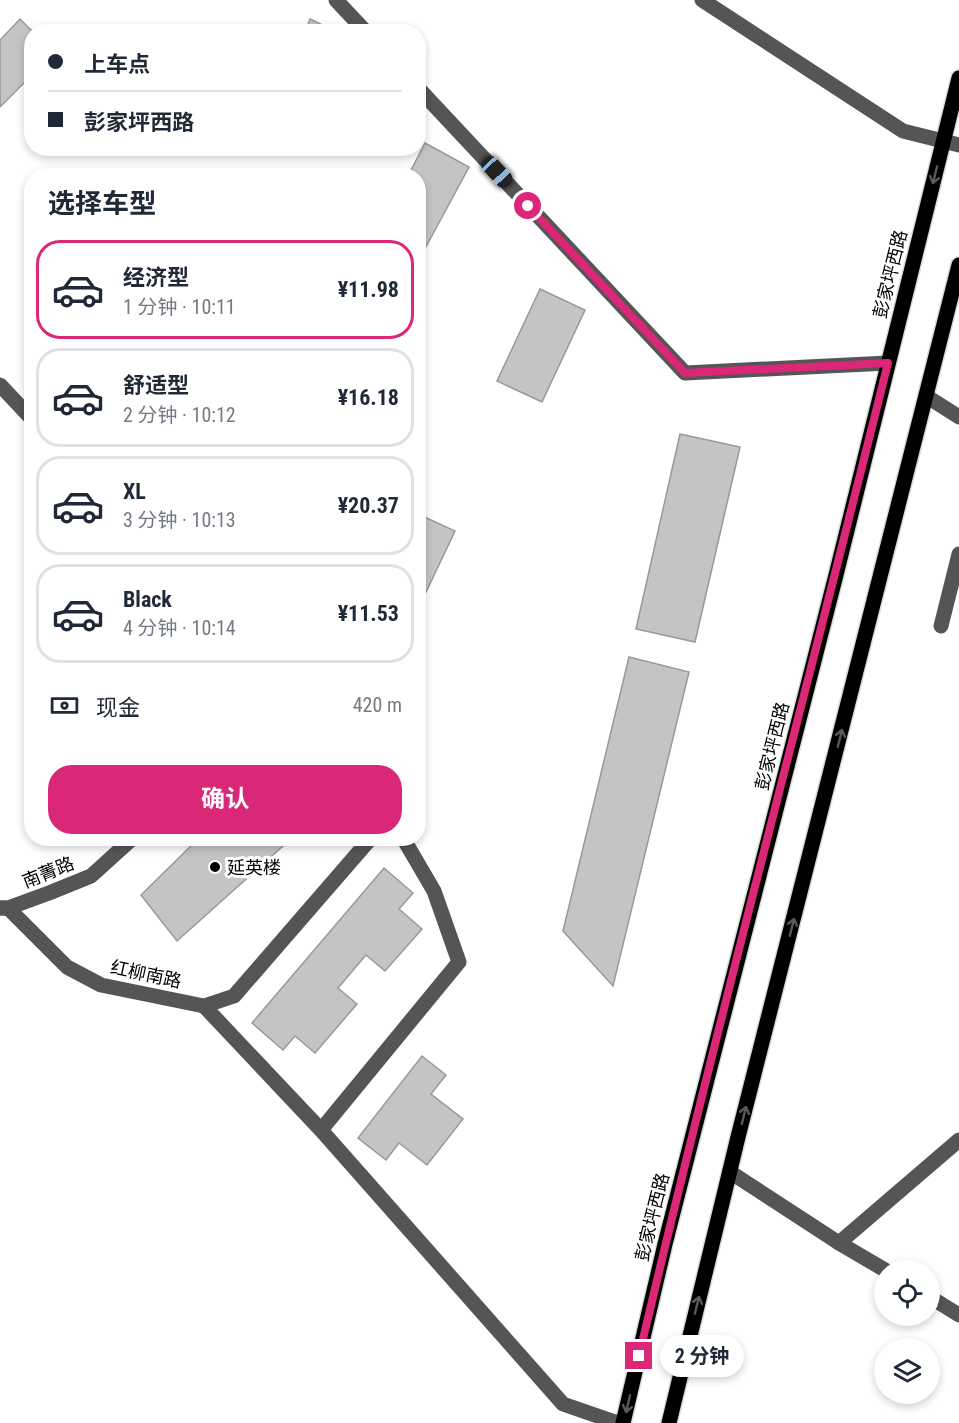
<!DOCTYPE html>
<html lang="zh">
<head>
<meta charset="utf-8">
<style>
	body { margin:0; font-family:"Roboto Condensed","Noto Sans SC",sans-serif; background:#f6f6f7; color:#1f2937; height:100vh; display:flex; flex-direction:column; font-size:22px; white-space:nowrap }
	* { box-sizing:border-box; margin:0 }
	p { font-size:20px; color:#747a83 }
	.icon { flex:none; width:33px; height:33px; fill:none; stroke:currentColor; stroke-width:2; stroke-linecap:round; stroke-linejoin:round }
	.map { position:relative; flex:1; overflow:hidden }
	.sheet { position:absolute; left:24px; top:168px; width:402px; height:678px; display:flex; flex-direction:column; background:#fff; border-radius:24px; box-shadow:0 3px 9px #0003 }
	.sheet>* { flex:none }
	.hud { position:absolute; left:24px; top:24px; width:402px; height:132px; border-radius:24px; box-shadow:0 3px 9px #0003; display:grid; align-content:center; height:132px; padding:0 24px; background:#fff }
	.tools { position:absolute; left:874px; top:1260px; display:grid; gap:12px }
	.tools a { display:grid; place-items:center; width:66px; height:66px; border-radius:50%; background:#fff; box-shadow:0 3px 9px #0003; font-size:30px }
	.end { position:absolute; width:27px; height:27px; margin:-14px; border:8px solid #db2777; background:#fff; box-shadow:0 0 0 3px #fff }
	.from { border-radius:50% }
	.bubble { position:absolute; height:42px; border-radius:21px; background:#fff; box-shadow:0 3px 9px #0003; font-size:20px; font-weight:700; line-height:42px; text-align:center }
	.car { position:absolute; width:18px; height:36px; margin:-18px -9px; border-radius:8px; box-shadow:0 0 4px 2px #0007; background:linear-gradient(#222 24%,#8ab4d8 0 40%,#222 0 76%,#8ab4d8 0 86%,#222 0) }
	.hud b { display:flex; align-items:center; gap:21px; height:57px; font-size:22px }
	.hud b+b { border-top:2px solid #e0e1e3 }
	.hud i { width:15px; height:15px; background:#1f2937 }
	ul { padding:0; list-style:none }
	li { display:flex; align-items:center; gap:18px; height:99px; margin:0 12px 9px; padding:0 12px; border:3px solid #e0e1e3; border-radius:24px }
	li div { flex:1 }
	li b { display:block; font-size:22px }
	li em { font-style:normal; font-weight:700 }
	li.active { border-color:#db2777 }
	li>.icon { width:54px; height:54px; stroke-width:1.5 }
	h2 { padding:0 24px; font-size:27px; line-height:72px }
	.pay { display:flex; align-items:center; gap:15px; height:66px; padding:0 24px; font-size:22px }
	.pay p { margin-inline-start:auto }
	.button { display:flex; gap:12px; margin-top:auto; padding:12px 24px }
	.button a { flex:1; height:69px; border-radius:24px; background:#db2777; color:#fff; font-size:24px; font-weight:700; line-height:69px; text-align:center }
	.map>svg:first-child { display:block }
</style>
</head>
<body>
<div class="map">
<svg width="959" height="1423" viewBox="0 0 959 1423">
	<rect width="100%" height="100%" fill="#fff"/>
	<!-- building -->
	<g fill="#c4c4c4" stroke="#999" stroke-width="1.5">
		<polygon points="20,19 33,32 32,32 32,75 0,107 0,40"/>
		<polygon points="310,19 337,32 305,32"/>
		<polygon points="425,143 469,167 421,256 418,255 418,176 408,176"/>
		<polygon points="540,289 585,310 542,402 497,381"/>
		<polygon points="680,434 740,447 695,642 636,629"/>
		<polygon points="418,514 455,531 418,609"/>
		<polygon points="629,657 689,672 613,986 563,931"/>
		<polygon points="199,838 292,838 177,941 141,895"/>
		<polygon points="384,868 413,893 399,909 422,929 385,971 366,955 338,988 357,1004 315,1053 295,1036 283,1050 252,1023"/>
		<polygon points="422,1056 446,1075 431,1094 463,1119 427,1165 399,1143 386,1160 358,1138"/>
	</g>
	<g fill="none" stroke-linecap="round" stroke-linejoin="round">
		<defs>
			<g id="major">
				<polyline points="623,1423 665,1244 836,575 959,78"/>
				<polyline points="669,1423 738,1137 959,265"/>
			</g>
		</defs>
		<!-- major casing -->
		<use href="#major" stroke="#dbdbdb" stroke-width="18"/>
		<!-- minor -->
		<g stroke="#555" stroke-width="15">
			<polyline points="336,0 366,32"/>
			<polyline points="702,0 903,131 959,145"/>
			<polyline points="418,88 685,373 888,363"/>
			<polyline points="0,385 32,419"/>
			<polyline points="926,396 959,417"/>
			<polyline points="941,626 959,554"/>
			<polyline points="371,838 234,996 204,1006 321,1130 563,1404 618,1423"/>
			<polyline points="0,908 8,908 67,967 101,985 204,1006"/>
			<polyline points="0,908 8,908 49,893 91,876 133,838"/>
			<polyline points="321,1130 459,962 434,891 403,838"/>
			<polyline points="730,1172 839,1243 885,1270"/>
			<polyline points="839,1243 959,1140"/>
			<polyline points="930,1297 959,1315"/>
		</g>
		<!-- major -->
		<use href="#major" stroke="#000" stroke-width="15"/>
	</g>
	<!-- one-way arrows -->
	<defs><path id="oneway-shaft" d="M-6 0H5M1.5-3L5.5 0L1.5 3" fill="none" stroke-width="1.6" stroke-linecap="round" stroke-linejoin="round" transform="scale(1.5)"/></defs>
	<g stroke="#595959">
		<use href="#oneway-shaft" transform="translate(935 175) rotate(104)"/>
		<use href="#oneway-shaft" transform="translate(840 738) rotate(-76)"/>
		<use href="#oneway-shaft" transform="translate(792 927) rotate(-76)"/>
		<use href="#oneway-shaft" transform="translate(744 1115) rotate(-76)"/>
		<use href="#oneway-shaft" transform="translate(697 1305) rotate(-76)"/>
		<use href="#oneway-shaft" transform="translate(628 1404) rotate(103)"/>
	</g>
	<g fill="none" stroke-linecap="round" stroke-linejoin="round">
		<!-- route -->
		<path stroke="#db2777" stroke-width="8" d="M 528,206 L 685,373 L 888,363 C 806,694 717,1024 639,1356"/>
	</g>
	<!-- markers -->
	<circle fill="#000" stroke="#fff" stroke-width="2" cx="215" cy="867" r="6"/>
	<g text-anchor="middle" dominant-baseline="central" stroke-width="6" stroke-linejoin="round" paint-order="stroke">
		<!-- street labels -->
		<g font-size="18" fill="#000" stroke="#fff">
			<text transform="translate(890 274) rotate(-76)">彭家坪西路</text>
			<text transform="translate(772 746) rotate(-76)">彭家坪西路</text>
			<text transform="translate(48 872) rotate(-22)">南菁路</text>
			<text transform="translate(146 974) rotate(12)">红柳南路</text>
			<text transform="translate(652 1217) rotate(-76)">彭家坪西路</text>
		</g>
		<!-- poi labels -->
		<g font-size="18" fill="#000" stroke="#fff" text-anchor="start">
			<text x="227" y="867">延英楼</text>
		</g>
	</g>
</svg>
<div class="tools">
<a><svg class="icon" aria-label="locate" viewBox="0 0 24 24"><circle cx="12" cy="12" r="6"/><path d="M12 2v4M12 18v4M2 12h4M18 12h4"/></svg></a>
<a><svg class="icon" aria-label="layers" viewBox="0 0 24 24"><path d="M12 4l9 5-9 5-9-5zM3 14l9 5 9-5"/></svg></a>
</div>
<i class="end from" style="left:528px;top:206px"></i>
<i class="end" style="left:639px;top:1356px"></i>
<div class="bubble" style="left:660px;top:1335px;width:84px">2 分钟</div>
<i class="car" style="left:497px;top:172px;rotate:137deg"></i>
<div class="hud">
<b><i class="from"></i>上车点</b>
<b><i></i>彭家坪西路</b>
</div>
<section class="sheet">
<h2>选择车型</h2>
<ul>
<li class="active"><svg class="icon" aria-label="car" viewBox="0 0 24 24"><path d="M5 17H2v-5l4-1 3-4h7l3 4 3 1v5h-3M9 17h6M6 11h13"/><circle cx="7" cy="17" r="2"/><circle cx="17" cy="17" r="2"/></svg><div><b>经济型</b><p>1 分钟 · 10:11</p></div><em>¥11.98</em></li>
<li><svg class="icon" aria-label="car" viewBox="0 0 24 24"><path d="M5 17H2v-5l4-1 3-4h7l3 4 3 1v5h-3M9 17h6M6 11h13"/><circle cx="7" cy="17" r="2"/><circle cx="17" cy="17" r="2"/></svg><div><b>舒适型</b><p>2 分钟 · 10:12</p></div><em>¥16.18</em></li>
<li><svg class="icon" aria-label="car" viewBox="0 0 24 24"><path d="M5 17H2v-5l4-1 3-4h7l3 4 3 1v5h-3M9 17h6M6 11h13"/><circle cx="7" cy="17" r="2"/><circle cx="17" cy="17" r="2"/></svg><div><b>XL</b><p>3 分钟 · 10:13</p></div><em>¥20.37</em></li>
<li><svg class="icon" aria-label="car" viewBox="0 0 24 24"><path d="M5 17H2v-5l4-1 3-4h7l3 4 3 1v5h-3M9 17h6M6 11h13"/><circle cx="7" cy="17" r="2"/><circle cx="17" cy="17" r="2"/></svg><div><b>Black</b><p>4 分钟 · 10:14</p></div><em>¥11.53</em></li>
</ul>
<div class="pay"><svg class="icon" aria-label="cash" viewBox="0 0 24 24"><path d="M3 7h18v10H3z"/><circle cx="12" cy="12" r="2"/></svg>现金<p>420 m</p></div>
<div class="button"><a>确认</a></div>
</section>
</div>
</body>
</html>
